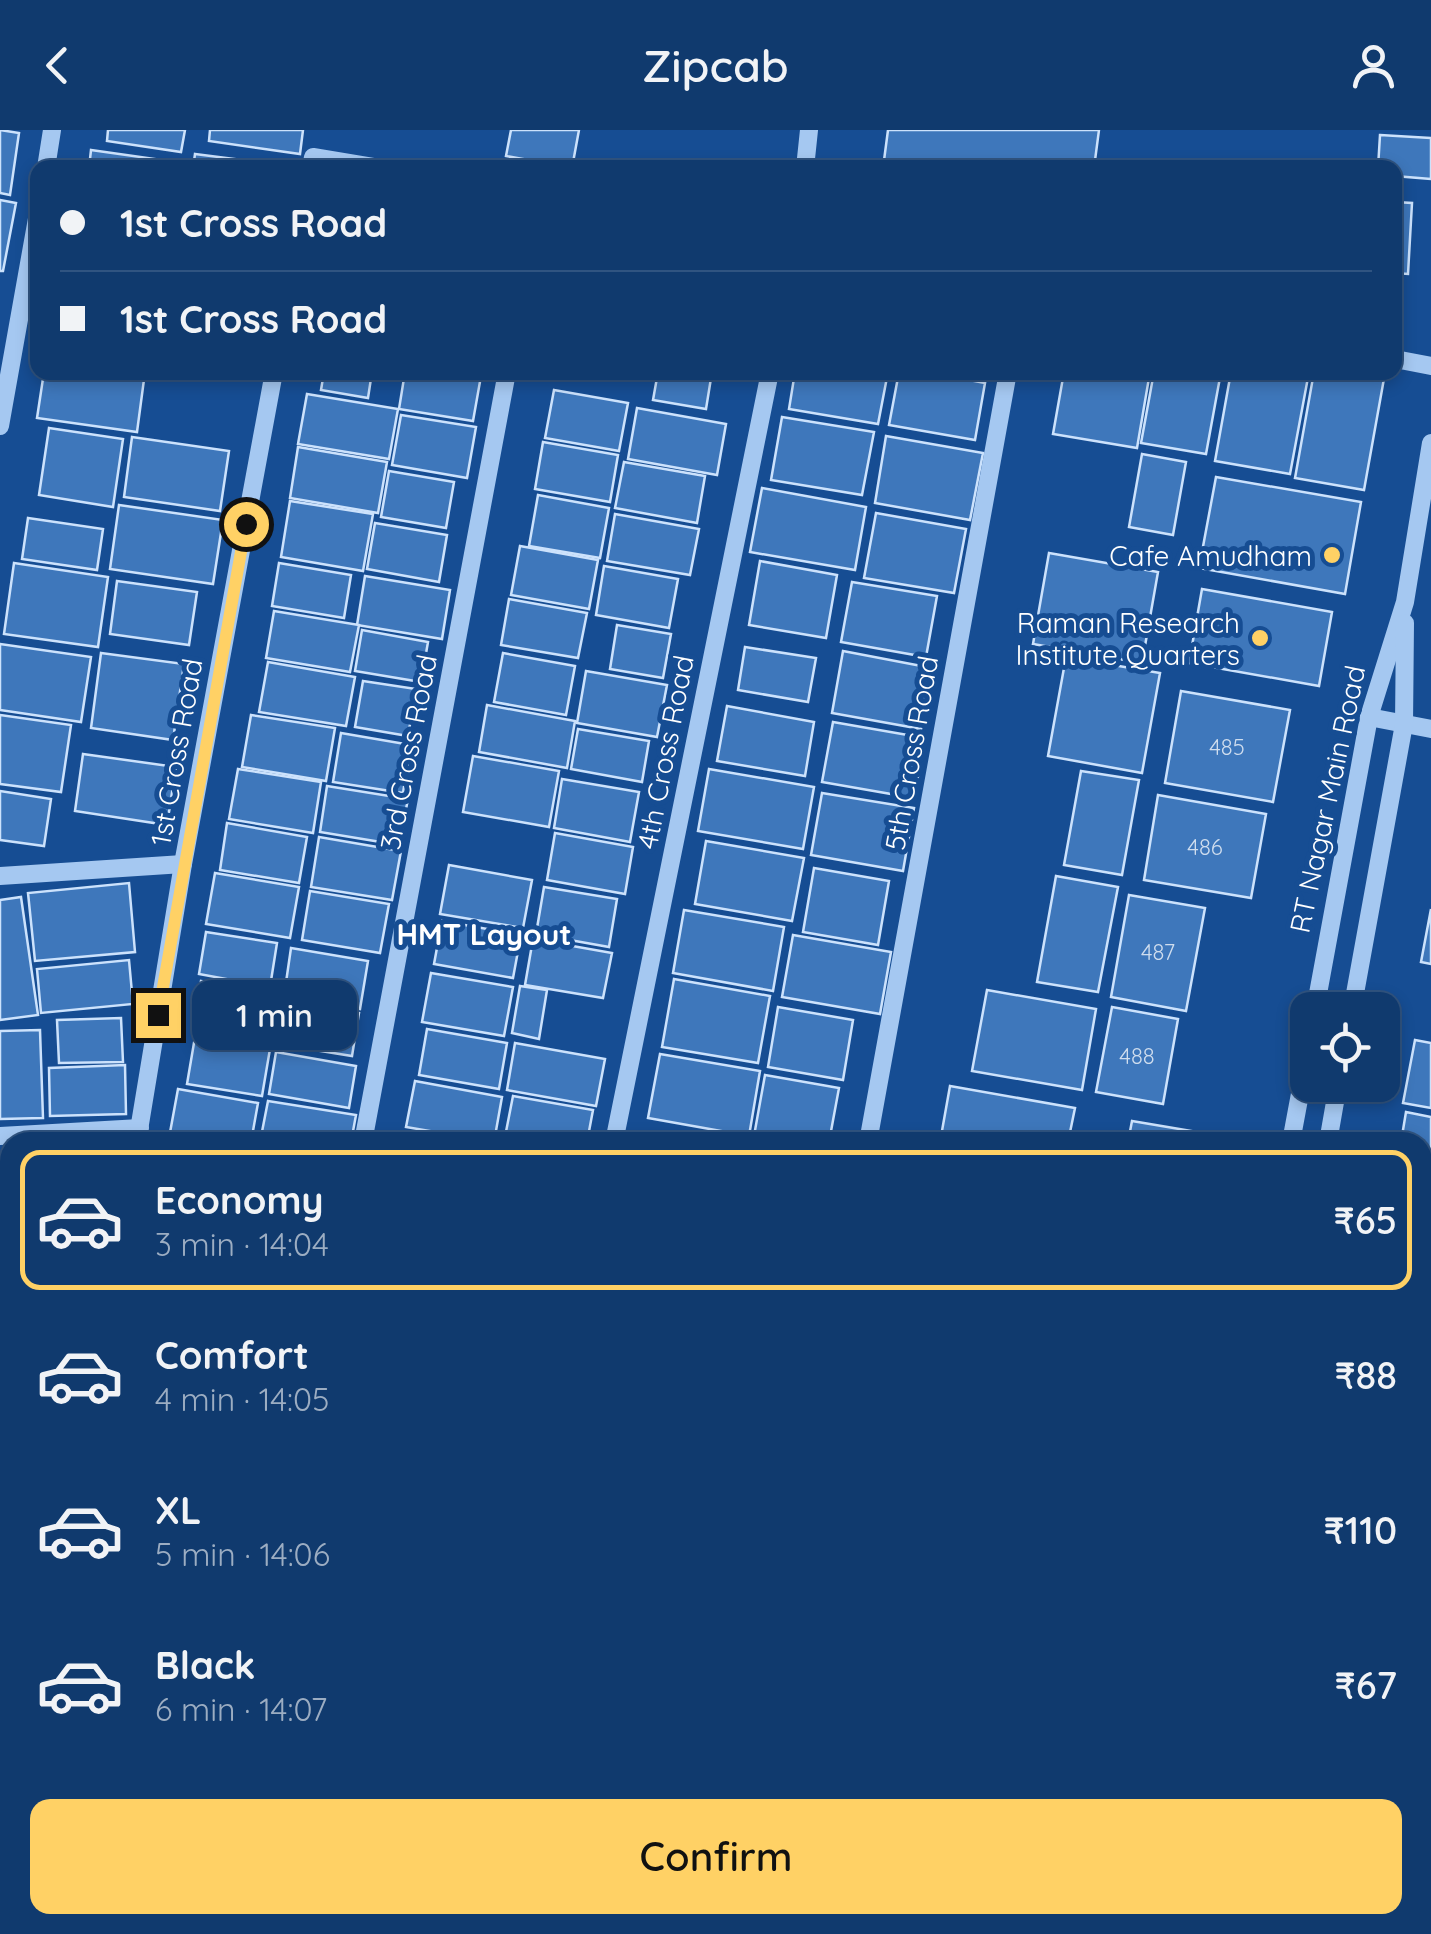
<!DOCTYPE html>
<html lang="en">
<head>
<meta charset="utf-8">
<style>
	body { margin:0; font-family:Quicksand,sans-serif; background:#1e4576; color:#f1f3f6; height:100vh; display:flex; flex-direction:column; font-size:38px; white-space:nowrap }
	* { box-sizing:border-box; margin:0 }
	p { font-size:32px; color:#9cadc2 }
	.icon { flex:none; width:55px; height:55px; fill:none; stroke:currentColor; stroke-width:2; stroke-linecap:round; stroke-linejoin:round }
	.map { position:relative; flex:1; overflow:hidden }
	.panel { position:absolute; left:0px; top:1002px; width:1432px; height:802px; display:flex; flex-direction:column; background:#103a6e; border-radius:30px 30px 0 0; box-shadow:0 5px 15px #0003,0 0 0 2px #305481 }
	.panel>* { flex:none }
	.top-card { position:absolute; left:30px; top:30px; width:1372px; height:220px; border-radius:20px; box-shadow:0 5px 15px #0003,0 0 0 2px #305481; display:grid; align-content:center; height:220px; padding:0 30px; background:#103a6e }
	.buttons { position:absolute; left:1290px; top:862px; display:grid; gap:20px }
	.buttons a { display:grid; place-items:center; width:110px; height:110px; border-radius:20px; background:#103a6e; box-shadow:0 5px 15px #0003,0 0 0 2px #305481; font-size:50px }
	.end { position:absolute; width:45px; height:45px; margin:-22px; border:12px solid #ffd165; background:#111; box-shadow:0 0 0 5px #111 }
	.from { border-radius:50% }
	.bubble { position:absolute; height:70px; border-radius:20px; background:#103a6e; box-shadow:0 5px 15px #0003,0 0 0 2px #305481; font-size:32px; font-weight:600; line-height:70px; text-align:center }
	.top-card b { display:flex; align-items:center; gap:35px; height:95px; font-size:38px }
	.top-card b+b { border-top:2px solid #305481 }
	.top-card i { width:25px; height:25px; background:#f1f3f6 }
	ul { padding:18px 0 0; list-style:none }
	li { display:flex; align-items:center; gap:30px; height:140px; margin:0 20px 15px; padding:0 10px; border:5px solid transparent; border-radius:20px }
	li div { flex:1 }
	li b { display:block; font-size:38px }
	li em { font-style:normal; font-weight:600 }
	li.selected { border-color:#ffd165 }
	li>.icon { width:90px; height:90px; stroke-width:1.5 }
	.primary-button { display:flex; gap:20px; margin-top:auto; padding:20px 30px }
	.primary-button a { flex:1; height:115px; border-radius:20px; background:#ffd165; color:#111; font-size:40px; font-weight:600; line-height:115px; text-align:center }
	header { display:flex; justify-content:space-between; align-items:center; height:130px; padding:0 30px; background:#103a6e; font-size:45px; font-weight:600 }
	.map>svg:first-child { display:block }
</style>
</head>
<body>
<header><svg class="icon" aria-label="back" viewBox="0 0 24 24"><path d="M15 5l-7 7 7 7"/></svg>Zipcab<svg class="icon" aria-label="person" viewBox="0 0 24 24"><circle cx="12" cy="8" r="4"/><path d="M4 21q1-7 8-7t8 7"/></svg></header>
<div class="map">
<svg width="1431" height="1804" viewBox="0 0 1431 1804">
	<rect width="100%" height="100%" fill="#164d93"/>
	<!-- green -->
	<polygon fill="#2867b2" points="774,1795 1103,1795 1101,1804 773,1804"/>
	<!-- building -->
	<g fill="#3e77bb" stroke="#cce2fc" stroke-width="2.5">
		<polygon points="0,0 19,3 10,65 0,63"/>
		<polygon points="108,0 185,0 181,22 107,11"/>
		<polygon points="210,0 303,0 300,24 209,11"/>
		<polygon points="511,0 579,0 572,38 506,26"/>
		<polygon points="888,0 1099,0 1094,38 883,38"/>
		<polygon points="1380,5 1431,8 1431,49 1395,46 1395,38 1378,38"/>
		<polygon points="91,20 183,33 182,38 89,38"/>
		<polygon points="195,24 266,33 265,38 193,38"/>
		<polygon points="0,70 16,73 3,141 0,141"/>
		<polygon points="1395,72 1412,73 1408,144 1395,143"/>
		<polygon points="44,242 145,242 137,302 37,288"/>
		<polygon points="324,242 372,242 368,268 321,260"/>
		<polygon points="405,242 459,242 481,246 473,291 399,279"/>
		<polygon points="658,242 712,242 706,279 653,270"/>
		<polygon points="795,242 888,242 878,294 789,279"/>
		<polygon points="899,242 927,242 985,253 975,310 889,295"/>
		<polygon points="1064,242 1150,242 1137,318 1053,304"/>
		<polygon points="1154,242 1221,242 1206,324 1141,313"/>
		<polygon points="1231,242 1309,242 1290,344 1215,331"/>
		<polygon points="1314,242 1385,243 1364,360 1295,348"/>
		<polygon points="554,260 628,273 619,321 545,308"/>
		<polygon points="307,264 398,279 389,329 298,314"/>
		<polygon points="637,278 726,294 717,345 628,329"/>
		<polygon points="401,285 476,297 467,348 392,335"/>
		<polygon points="782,287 874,302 862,365 771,350"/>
		<polygon points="49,298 123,309 113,377 39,365"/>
		<polygon points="886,306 983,323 970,390 875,373"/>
		<polygon points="132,307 229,321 220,381 124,367"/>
		<polygon points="543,312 618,325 610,372 535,359"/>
		<polygon points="298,317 387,332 378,383 290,368"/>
		<polygon points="1142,324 1186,332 1173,405 1129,397"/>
		<polygon points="624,332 705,346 697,393 615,378"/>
		<polygon points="389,341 454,352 446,398 381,387"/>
		<polygon points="1216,347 1361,372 1345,464 1199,438"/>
		<polygon points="762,358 866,377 855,440 750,422"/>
		<polygon points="538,365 609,378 600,428 529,416"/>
		<polygon points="290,371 373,384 363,441 281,427"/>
		<polygon points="119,375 223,390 213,454 110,439"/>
		<polygon points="876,383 966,399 954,463 864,448"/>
		<polygon points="615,384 699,399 690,445 607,431"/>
		<polygon points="28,388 103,399 97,440 22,429"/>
		<polygon points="375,393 447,405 439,452 367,439"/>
		<polygon points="520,416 598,430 589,479 511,465"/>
		<polygon points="1049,423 1158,442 1142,533 1033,514"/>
		<polygon points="760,431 837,445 826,508 749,495"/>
		<polygon points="14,433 108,447 98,517 4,504"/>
		<polygon points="279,433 351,445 344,488 272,476"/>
		<polygon points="604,436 678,449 669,498 596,485"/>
		<polygon points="365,446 450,460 442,509 357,495"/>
		<polygon points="117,451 197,462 189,515 110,504"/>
		<polygon points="852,452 937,466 926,527 841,512"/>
		<polygon points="1202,459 1332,482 1319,556 1189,533"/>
		<polygon points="509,469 587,483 578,528 501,515"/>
		<polygon points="274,481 359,495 350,542 266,528"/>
		<polygon points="617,495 671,504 663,548 610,539"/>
		<polygon points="362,500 428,512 421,552 355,541"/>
		<polygon points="0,514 91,527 81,592 0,580"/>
		<polygon points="745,517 816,528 808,572 738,560"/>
		<polygon points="843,521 932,538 921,599 832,583"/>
		<polygon points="101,523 184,534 173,610 91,598"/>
		<polygon points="503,523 575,536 566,585 494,572"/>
		<polygon points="1066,527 1160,543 1142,643 1048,626"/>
		<polygon points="268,532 355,547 346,596 259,582"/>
		<polygon points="586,541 667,555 657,607 577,593"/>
		<polygon points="363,551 416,559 408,606 355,597"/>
		<polygon points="1181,561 1290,580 1273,672 1165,653"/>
		<polygon points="487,575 575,591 567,638 479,622"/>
		<polygon points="727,576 814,592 805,646 717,631"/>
		<polygon points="0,585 71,595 61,662 0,654"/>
		<polygon points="251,585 335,598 326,651 242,637"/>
		<polygon points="833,592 925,608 914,668 822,652"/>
		<polygon points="578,599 649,611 642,652 571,639"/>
		<polygon points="341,603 411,615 403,663 333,652"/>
		<polygon points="83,624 176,637 167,695 75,681"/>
		<polygon points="473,626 559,641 549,697 463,682"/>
		<polygon points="238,639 321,652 313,703 229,689"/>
		<polygon points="709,639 814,657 803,719 698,701"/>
		<polygon points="1081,641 1139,650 1122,745 1064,735"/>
		<polygon points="562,649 639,662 630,712 554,698"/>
		<polygon points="327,656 408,669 399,715 320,702"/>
		<polygon points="0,661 51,669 44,716 0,710"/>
		<polygon points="822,663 914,678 903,741 811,725"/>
		<polygon points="1158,665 1266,684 1251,768 1144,750"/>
		<polygon points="227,693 307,707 299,753 220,740"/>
		<polygon points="555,703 633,717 625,764 547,750"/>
		<polygon points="319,707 401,721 392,770 311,757"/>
		<polygon points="706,711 804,728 792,791 695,774"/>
		<polygon points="449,735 532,750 523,798 440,784"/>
		<polygon points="814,738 889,751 878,815 803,802"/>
		<polygon points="215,743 299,757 290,808 206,794"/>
		<polygon points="1056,746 1118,757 1098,862 1037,852"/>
		<polygon points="129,753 135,822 35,831 28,763"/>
		<polygon points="544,757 617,769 609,817 536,804"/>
		<polygon points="310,761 389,774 380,823 302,810"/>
		<polygon points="1129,765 1205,778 1186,881 1111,867"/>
		<polygon points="21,767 38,885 0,890 0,770"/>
		<polygon points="1431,779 1431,834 1421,832"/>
		<polygon points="684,780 784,797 773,861 673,843"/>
		<polygon points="442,791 521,805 513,848 434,834"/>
		<polygon points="206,802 277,813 270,857 199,844"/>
		<polygon points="793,805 891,822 880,884 782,867"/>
		<polygon points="533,809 612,823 603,868 525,855"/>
		<polygon points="291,818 368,831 360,879 284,866"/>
		<polygon points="129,830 133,874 41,883 37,839"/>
		<polygon points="431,843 513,857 504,906 422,892"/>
		<polygon points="674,849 770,866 758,933 662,917"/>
		<polygon points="201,851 282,864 273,913 193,900"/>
		<polygon points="520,856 547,860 539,909 512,903"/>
		<polygon points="987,860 1096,879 1082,960 972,941"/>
		<polygon points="284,870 359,883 352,926 277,914"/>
		<polygon points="778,877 853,890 843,950 768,937"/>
		<polygon points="1112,877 1178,889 1163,974 1096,962"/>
		<polygon points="121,888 123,932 59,933 57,890"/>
		<polygon points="427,899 507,913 499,959 419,945"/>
		<polygon points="40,900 43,988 0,989 0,901"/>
		<polygon points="195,907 270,919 262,966 187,954"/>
		<polygon points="1415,910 1431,913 1431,978 1403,973"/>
		<polygon points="515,913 605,929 596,976 507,960"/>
		<polygon points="276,922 356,936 349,978 269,964"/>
		<polygon points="660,924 760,941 749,1006 648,988"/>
		<polygon points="125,935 126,984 50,986 49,938"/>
		<polygon points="765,945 839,958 829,1012 792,1012 754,1006"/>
		<polygon points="415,951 502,967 494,1012 406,997"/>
		<polygon points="950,956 1075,978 1068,1012 940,1012"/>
		<polygon points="178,959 258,973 251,1012 196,1012 169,1008"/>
		<polygon points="513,966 593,980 587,1012 504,1012"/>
		<polygon points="268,971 356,985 351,1012 260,1012"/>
		<polygon points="1406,982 1431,987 1431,1053 1422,1051 1422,1012 1401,1012"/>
		<polygon points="1132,991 1215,1005 1213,1012 1128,1012"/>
		<polygon points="404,1003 459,1012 402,1012"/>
		<polygon points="10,1035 10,1131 0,1132 0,1036"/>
		<polygon points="1422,1058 1431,1059 1431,1126 1422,1125"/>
		<polygon points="1422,1129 1431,1130 1431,1196 1422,1194"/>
		<rect x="0" y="1139" width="10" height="109"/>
		<polygon points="1422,1201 1431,1203 1431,1273 1422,1271"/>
		<polygon points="0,1263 5,1263 6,1348 0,1348"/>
		<polygon points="1422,1279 1431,1280 1431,1324 1427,1346 1422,1345"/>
		<polygon points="0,1453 7,1453 4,1650 0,1649"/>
		<polygon points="1422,1498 1431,1499 1431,1563 1422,1561"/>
		<polygon points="7,1564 10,1564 10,1667 6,1667"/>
		<polygon points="1422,1568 1431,1569 1431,1639 1422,1637"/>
		<polygon points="1422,1667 1431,1669 1431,1750 1422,1748"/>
		<rect x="0" y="1730" width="10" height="39"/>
		<polygon points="1273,1795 1421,1795 1419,1804 1271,1804"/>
	</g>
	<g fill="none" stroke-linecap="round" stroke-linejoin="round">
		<!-- path -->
		<polyline stroke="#a5c8f1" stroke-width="6" stroke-dasharray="5 8" stroke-linecap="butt" points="1422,1761 1431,1762"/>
		<!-- minor -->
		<g stroke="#a5c8f1" stroke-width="18">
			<polyline points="46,38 52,0"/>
			<polyline points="311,38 313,27 379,38"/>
			<polyline points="805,38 809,0"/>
			<polyline points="1395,229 1431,236"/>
			<polyline points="0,296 38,83"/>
			<polyline points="1369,587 1431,599"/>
			<polyline points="0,746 183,734"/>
			<polyline points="1315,880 1369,587 1405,472 1431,313"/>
			<polyline points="1352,880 1404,594 1405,493"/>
			<polyline points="0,1006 140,998"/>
			<polyline points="137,1012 183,734 274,242"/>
			<polyline points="363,1012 507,242"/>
			<polyline points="614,1012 770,242"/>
			<polyline points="868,1012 1008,242"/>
			<polyline points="1291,1012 1308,921"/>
			<polyline points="1328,1012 1338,955"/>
			<polyline points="549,1795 596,1804"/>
			<polyline points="177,1804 179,1795"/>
			<polyline points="454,1804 456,1795"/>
			<polyline points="722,1804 723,1795"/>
		</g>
		<!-- major -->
		<g stroke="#eff5ff" stroke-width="25">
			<polyline points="0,1391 10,1391"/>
			<polyline points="1144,1804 1146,1795"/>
			<polyline points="1187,1804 1188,1795"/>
		</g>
	</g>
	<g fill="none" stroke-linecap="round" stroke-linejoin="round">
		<!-- route -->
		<polyline stroke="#ffd165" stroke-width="12" points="158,885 246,394"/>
	</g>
	<!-- markers -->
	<g fill="#ffd165" stroke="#164d93" stroke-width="4">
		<circle cx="1332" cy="425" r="10"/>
		<circle cx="1260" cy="508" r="10"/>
	</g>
	<g text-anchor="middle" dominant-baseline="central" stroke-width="10" stroke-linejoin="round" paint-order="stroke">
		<!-- number labels -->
		<g font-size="22" fill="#cfddee">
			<text x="1227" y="617">485</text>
			<text x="1205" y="717">486</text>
			<text x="1158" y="822">487</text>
			<text x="1137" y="926">488</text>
		</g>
		<!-- poi labels -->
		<g font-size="28" fill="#fff" stroke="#164d93" text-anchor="end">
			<text x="1312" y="425">Cafe Amudham</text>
			<text x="1240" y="492">Raman Research<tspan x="1240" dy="32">Institute Quarters</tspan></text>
		</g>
		<!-- street labels -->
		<g font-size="28" fill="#fff" stroke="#164d93">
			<text transform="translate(176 622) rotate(-80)">1st Cross Road</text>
			<text transform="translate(408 622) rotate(-79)">3rd Cross Road</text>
			<text transform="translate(665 622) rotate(-79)">4th Cross Road</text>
			<text transform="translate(911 623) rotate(-80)">5th Cross Road</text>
			<text transform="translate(1327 669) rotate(-78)">RT Nagar Main Road</text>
		</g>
		<!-- neighbourhood labels -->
		<g font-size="30" font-weight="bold" fill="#fff" stroke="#164d93">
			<text x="484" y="804">HMT Layout</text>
		</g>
	</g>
</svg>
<div class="buttons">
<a><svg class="icon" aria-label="locate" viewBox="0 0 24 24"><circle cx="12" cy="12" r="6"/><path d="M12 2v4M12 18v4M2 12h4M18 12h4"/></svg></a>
</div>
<i class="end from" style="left:246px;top:394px"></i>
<i class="end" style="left:158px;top:885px"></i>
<div class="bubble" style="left:192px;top:850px;width:165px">1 min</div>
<div class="top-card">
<b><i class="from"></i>1st Cross Road</b>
<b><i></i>1st Cross Road</b>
</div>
<section class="panel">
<ul>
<li class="selected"><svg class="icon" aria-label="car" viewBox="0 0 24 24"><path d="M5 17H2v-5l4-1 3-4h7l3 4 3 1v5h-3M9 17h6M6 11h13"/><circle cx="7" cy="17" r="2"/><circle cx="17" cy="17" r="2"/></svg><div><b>Economy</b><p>3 min · 14:04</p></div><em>₹65</em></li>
<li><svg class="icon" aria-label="car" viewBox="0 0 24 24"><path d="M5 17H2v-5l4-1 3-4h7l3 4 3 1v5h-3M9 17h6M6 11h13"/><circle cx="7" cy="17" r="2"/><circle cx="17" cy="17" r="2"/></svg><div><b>Comfort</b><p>4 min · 14:05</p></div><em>₹88</em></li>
<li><svg class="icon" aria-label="car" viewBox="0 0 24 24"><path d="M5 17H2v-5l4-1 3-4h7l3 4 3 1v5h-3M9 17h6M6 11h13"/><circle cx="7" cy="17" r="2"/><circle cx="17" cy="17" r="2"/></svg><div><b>XL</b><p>5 min · 14:06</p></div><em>₹110</em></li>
<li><svg class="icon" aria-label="car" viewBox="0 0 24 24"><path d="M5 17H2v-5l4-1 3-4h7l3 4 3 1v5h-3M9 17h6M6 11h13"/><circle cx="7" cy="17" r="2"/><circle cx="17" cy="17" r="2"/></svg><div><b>Black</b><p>6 min · 14:07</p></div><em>₹67</em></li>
</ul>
<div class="primary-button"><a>Confirm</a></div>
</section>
</div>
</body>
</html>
